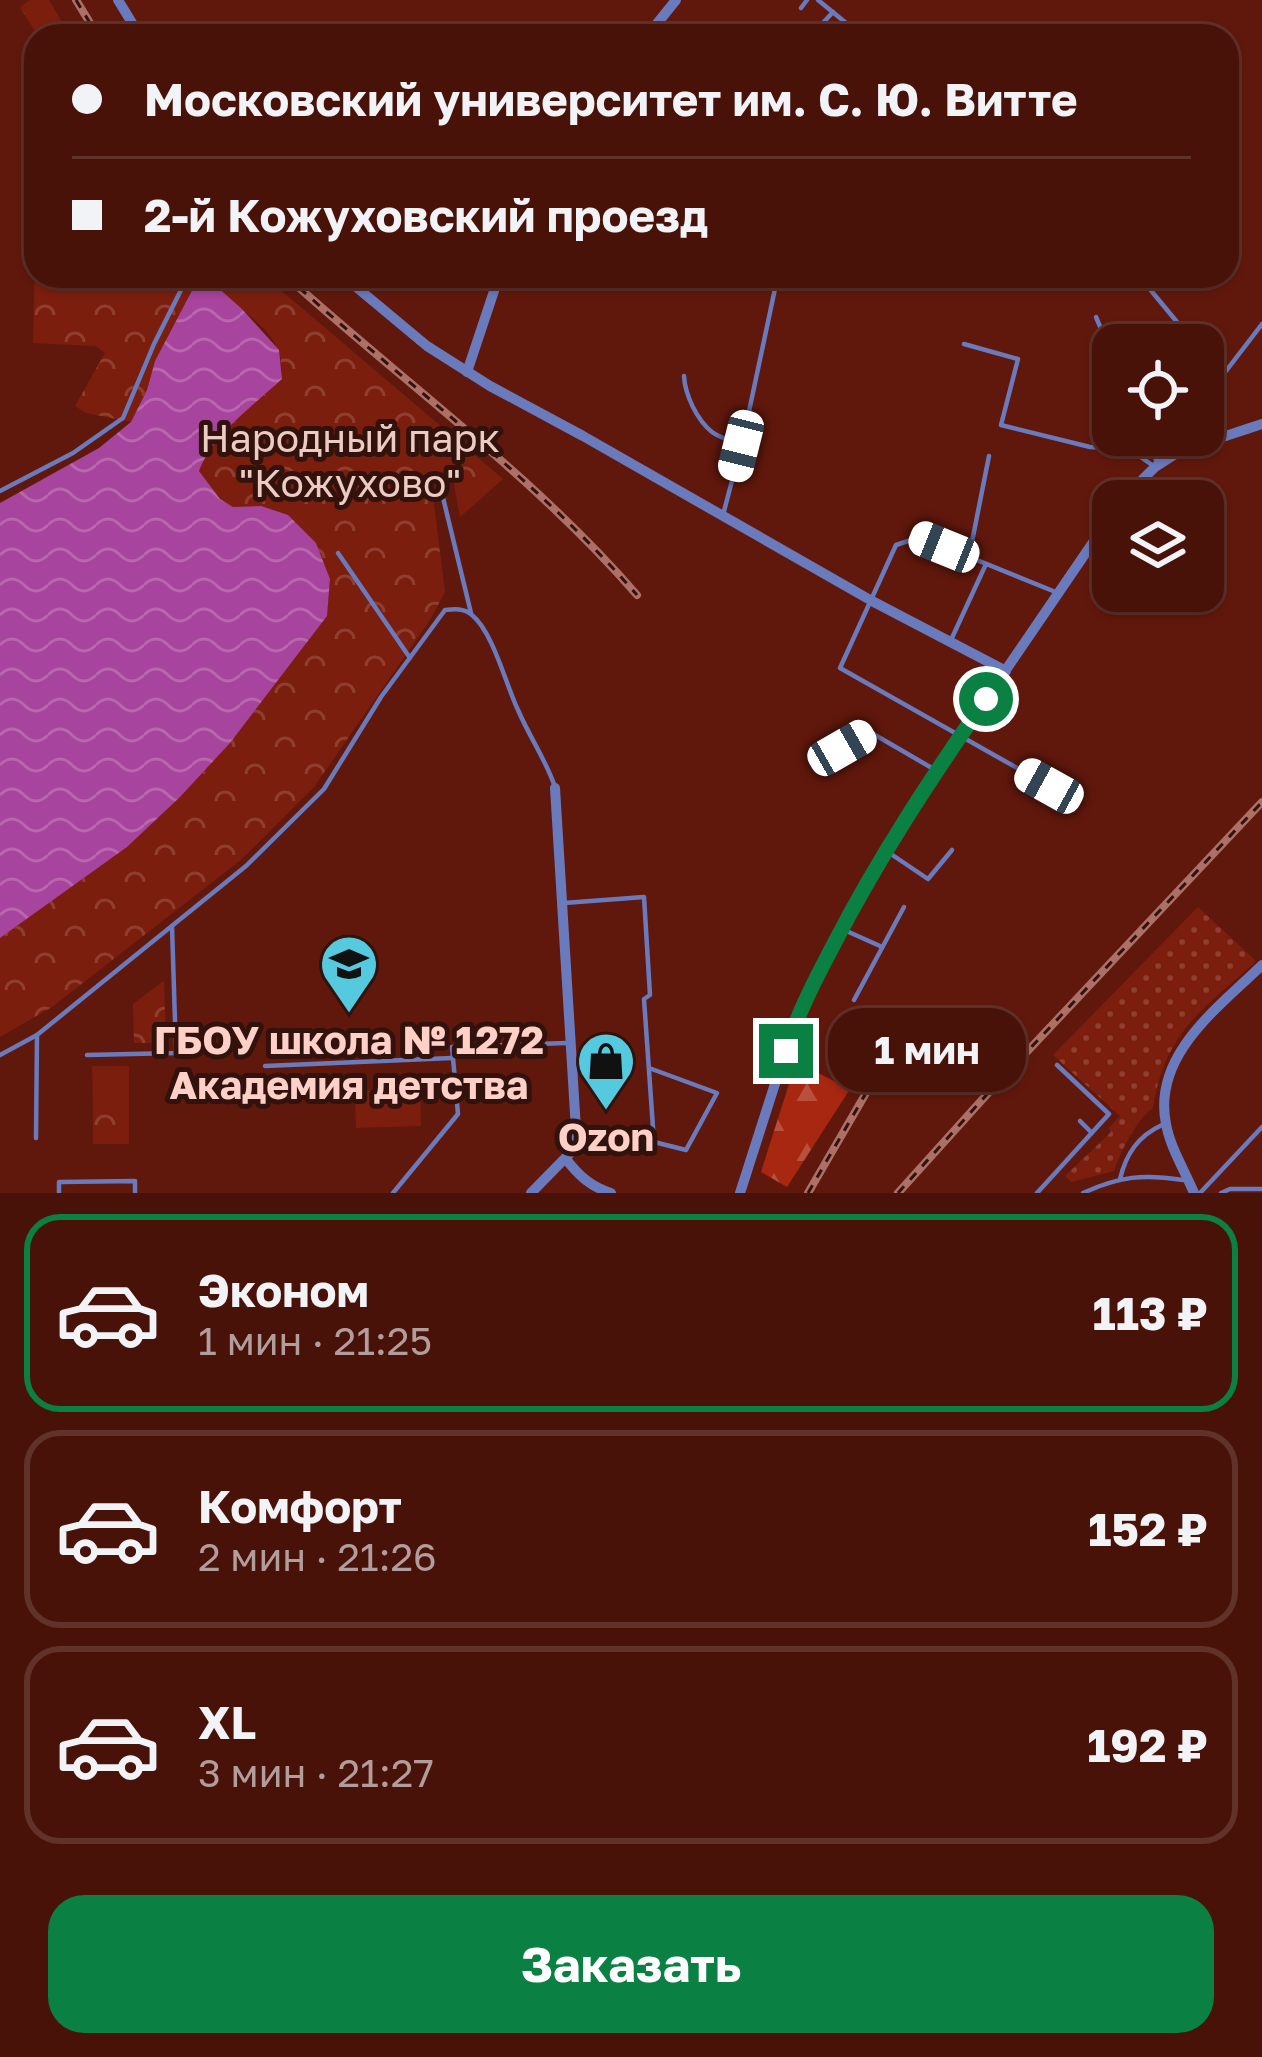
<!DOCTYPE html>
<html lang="ru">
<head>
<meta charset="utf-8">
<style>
	body { margin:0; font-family:"Golos Text",sans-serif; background:#501b12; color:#f1f3f6; height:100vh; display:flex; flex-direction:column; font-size:45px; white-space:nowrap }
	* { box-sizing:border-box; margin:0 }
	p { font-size:39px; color:#b19e9c }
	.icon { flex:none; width:66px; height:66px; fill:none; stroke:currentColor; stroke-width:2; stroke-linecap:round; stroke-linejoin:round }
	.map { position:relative; height:1193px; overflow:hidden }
	.drawer { display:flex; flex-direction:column; background:#491209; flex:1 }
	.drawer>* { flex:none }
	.top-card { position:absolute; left:24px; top:24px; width:1215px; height:264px; border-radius:36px; box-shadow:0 3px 9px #0004,0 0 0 3px #61322a; display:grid; align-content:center; height:264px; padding:0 48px; background:#491209 }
	.tools { position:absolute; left:1092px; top:324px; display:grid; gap:24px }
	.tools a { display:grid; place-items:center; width:132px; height:132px; border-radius:24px; background:#491209; box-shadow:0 3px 9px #0004,0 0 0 3px #61322a; font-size:60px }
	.end { position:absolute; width:54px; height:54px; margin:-27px; border:15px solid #0b8043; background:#fff; box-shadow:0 0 0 6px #fff }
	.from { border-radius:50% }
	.bubble { position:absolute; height:84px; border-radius:36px; background:#491209; box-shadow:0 3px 9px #0004,0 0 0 3px #61322a; font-size:39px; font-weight:700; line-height:84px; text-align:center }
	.car { position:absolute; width:36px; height:72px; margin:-36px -18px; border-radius:15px; box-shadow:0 0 9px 3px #0007; background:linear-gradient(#fff 24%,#345 0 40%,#fff 0 76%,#345 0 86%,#fff 0) }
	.top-card b { display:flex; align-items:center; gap:42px; height:114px; font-size:45px }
	.top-card b+b { border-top:3px solid #61322a }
	.top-card i { width:30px; height:30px; background:#f1f3f6 }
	ul { padding:21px 0 0; list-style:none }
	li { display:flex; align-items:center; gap:36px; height:198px; margin:0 24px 18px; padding:0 24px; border:6px solid #61322a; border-radius:36px }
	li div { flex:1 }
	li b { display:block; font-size:45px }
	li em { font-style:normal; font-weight:700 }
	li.on { border-color:#0b8043 }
	li>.icon { width:108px; height:108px; stroke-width:1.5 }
	.primary-button { display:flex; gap:24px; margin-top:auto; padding:24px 48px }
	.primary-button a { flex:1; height:138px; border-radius:36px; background:#0b8043; color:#fff; font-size:48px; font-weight:700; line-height:138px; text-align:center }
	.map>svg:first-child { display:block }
</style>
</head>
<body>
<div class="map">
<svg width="1262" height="1193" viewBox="0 0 1262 1193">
	<defs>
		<pattern id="grass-dots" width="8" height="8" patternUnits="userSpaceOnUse" patternTransform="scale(3)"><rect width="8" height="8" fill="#7b1e0e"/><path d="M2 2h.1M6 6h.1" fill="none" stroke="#8f3e30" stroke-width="1.8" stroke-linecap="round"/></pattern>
		<pattern id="forest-firs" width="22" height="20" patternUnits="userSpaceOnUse" patternTransform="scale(3)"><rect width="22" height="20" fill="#a82711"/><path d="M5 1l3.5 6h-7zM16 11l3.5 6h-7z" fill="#b94f3d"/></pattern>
		<pattern id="park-crowns" width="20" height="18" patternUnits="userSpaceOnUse" patternTransform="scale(3)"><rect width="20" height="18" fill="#7b1e0e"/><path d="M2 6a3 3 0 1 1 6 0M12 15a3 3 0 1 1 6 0" fill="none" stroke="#8f3e30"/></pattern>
		<pattern id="water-waves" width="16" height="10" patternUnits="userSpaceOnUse" patternTransform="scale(3)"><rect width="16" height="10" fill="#a7449d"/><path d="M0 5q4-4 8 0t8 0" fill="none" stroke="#b967ad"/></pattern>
	</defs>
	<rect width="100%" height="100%" fill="#61180c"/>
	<!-- grass -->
	<path fill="url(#grass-dots)" d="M 1198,907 L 1256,961 C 1203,1010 1165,1031 1153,1108 C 1137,1118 1121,1151 1114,1171 L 1071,1182 L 1065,1176 L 1111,1132 L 1109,1128 L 1120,1116 L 1053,1055 Z"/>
	<!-- forest -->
	<polygon fill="url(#forest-firs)" points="796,1062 850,1089 787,1187 761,1172"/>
	<!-- park -->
	<g fill="url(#park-crowns)">
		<polygon points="30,0 49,0 70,36 38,36 20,7"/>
		<path d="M 36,221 L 36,276 L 264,276 L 503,479 L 460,517 L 452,473 L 431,481 L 445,592 L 430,620 L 314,787 L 242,859 L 52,1007 L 0,1037 L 0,938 L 127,847 L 180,797 L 230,743 L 327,616 L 330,579 L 316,543 L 234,508 L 220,499 L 199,471 C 214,434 253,405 282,379 C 281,370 282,357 278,350 C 266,321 223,296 198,279 L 155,361 L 147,390 L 131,422 L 86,413 L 75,406 L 105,353 L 96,346 L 33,343 Z"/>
		<polygon points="164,981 166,1043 134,1043 133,1004"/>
		<rect x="93" y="1112" width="36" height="32"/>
	</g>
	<!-- pitch -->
	<g fill="#7b1e0e">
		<polygon points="92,1066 129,1066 129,1112 93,1112"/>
		<polygon points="420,1089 421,1126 356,1128 355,1091"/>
	</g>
	<!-- water -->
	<path fill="url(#water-waves)" d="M 207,278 L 242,309 L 279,350 L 282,379 C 254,405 213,434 199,471 L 220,499 L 233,507 L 261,506 L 288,515 L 316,543 L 330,579 L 327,616 L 230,743 L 180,797 L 127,847 L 0,938 L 0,503 L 99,448 L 131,422 L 147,390 L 155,361 L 198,279 Z"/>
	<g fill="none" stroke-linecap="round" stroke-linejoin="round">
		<!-- lane -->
		<g stroke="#6a7bbd" stroke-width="4.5">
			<polyline points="818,0 851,27"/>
			<polyline points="801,8 807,0"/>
			<polyline points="821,25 833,12"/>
			<polyline points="1139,276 1196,345"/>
			<polyline points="1096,317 1113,357"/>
			<polyline points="964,344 1018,359 1001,425 1090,447 1129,449 1155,467"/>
			<polyline points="1203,353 1222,376"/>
			<path d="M 684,376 C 685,395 697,420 712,432 C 720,438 732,441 741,445"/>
			<polyline points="1203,401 1262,324"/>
			<polyline points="1147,435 1157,463"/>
			<polyline points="1169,452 1177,435"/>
			<polyline points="438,477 471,613"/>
			<polyline points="0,491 73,453 123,418 154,344 188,276"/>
			<polyline points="723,515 744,435 776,284"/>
			<polyline points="338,553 410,658"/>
			<polyline points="969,557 989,456"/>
			<polyline points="951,640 986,564"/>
			<polyline points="841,749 870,732 937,771"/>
			<polyline points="1049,786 840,668 896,545 920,537 1058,593"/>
			<polyline points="885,850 928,879 952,850"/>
			<polyline points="564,903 644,897 650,995 644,999 654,1142 634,1143"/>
			<polyline points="842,929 880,946"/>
			<polyline points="854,1000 904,907"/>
			<path d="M 0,1055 L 37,1035 L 246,866 L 324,789 L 381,697 L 445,610 C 454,609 464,608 472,615 C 493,632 506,685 518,710 C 529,736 546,760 555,787"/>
			<polyline points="87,1055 176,1053 172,926"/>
			<polyline points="265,1066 452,1058"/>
			<polyline points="649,1068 717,1093 686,1150 654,1142"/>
			<polyline points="1080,1121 1092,1133"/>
			<polyline points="36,1138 37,1035"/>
			<polyline points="577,1146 605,1145"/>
			<path d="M 1120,1179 C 1126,1154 1138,1136 1162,1125"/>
			<polyline points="59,1193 59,1182 135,1181 135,1193"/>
			<polyline points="393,1193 458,1114 452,1047 566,1043"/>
			<polyline points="1037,1193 1109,1114 1057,1065"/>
			<path d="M 1083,1193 C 1120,1176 1143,1174 1183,1180"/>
			<polyline points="1200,1193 1262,1127"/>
			<polyline points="1221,1193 1230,1189 1262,1189"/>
		</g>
		<!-- street -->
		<g stroke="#6a7bbd" stroke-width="10">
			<polyline points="118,0 140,36"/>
			<polyline points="647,36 676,0"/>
			<polyline points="343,276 427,346 490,386 583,436 872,601 1006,671"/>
			<polyline points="467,372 499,276"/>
			<polyline points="1121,501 1155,467 1180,451 1262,424"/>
			<path d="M 566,1159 C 578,1175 591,1187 611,1193"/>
			<polyline points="531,1193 577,1146 555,788"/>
			<polyline points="740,1193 798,1012 869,876 911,809 1113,513"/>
			<path d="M 1194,1193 C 1185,1171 1170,1147 1166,1124 C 1152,1055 1219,1007 1262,965"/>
		</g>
		<defs>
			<g id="rail">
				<polyline points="76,0 98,36"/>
				<path d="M 286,276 C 403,382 533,475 637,595"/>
				<polyline points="808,1193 898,1038"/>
				<polyline points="898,1193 990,1091 1262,802"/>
			</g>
		</defs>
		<!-- rail casing -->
		<use href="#rail" stroke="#ac7066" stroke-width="8"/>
		<!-- rail -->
		<use href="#rail" stroke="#32120c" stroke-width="3" stroke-dasharray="9" stroke-linecap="butt"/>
	</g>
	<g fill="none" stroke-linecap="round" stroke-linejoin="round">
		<!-- route -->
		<path stroke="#0b8043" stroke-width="15" d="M 786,1051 C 798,1012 816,978 835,942 C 879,857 931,778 986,699"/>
	</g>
	<!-- icons -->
	<defs>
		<symbol id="school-pin" viewBox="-11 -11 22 30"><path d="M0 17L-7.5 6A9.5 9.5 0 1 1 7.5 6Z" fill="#55cadf" stroke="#32120c"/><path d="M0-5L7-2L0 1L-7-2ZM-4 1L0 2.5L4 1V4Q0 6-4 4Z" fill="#111"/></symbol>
		<symbol id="shop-pin" viewBox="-11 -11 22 30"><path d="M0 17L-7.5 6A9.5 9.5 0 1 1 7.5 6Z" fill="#55cadf" stroke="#32120c"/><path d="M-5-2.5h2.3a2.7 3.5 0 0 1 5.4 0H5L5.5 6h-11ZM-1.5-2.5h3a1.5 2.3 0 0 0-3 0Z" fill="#111"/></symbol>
	</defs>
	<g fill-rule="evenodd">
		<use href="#school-pin" x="316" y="931" width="66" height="90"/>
		<use href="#shop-pin" x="573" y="1028" width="66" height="90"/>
	</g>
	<g text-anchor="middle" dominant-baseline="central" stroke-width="10" stroke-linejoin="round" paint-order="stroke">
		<!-- park labels -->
		<g font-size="39" fill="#eccbc3" stroke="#32120c">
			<text x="350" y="437">Народный парк<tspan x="350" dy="45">"Кожухово"</tspan></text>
		</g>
		<!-- poi labels -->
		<g font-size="39" font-weight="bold" fill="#fed0c7" stroke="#32120c">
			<text x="349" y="1039">ГБОУ школа № 1272<tspan x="349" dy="45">Академия детства</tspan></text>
			<text x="606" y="1136">Ozon</text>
		</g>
	</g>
</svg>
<div class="tools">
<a><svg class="icon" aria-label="locate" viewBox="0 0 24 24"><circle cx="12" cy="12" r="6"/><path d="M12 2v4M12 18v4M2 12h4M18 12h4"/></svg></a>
<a><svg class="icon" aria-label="layers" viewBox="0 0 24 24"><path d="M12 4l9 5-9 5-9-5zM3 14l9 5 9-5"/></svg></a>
</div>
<i class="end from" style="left:986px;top:699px"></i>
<i class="end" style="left:786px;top:1051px"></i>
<div class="bubble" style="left:828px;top:1008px;width:198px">1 мин</div>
<i class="car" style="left:741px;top:446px;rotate:194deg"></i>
<i class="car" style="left:944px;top:547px;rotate:292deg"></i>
<i class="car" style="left:842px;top:748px;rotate:60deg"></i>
<i class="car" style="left:1049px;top:786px;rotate:299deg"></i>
<div class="top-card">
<b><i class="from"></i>Московский университет им. С. Ю. Витте</b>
<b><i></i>2-й Кожуховский проезд</b>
</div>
</div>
<section class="drawer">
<ul>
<li class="on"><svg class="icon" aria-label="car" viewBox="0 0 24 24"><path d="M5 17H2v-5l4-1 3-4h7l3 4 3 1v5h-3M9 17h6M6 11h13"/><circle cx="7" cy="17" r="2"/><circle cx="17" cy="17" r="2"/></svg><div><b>Эконом</b><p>1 мин · 21:25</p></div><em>113 ₽</em></li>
<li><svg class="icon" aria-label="car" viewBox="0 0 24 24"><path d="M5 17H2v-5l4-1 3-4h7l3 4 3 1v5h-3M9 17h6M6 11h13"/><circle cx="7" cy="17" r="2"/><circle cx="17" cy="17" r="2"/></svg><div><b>Комфорт</b><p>2 мин · 21:26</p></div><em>152 ₽</em></li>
<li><svg class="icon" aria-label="car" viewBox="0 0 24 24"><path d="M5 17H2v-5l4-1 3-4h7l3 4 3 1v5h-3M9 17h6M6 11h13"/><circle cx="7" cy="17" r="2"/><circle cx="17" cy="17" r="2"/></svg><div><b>XL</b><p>3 мин · 21:27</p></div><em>192 ₽</em></li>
</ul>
<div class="primary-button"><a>Заказать</a></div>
</section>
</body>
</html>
